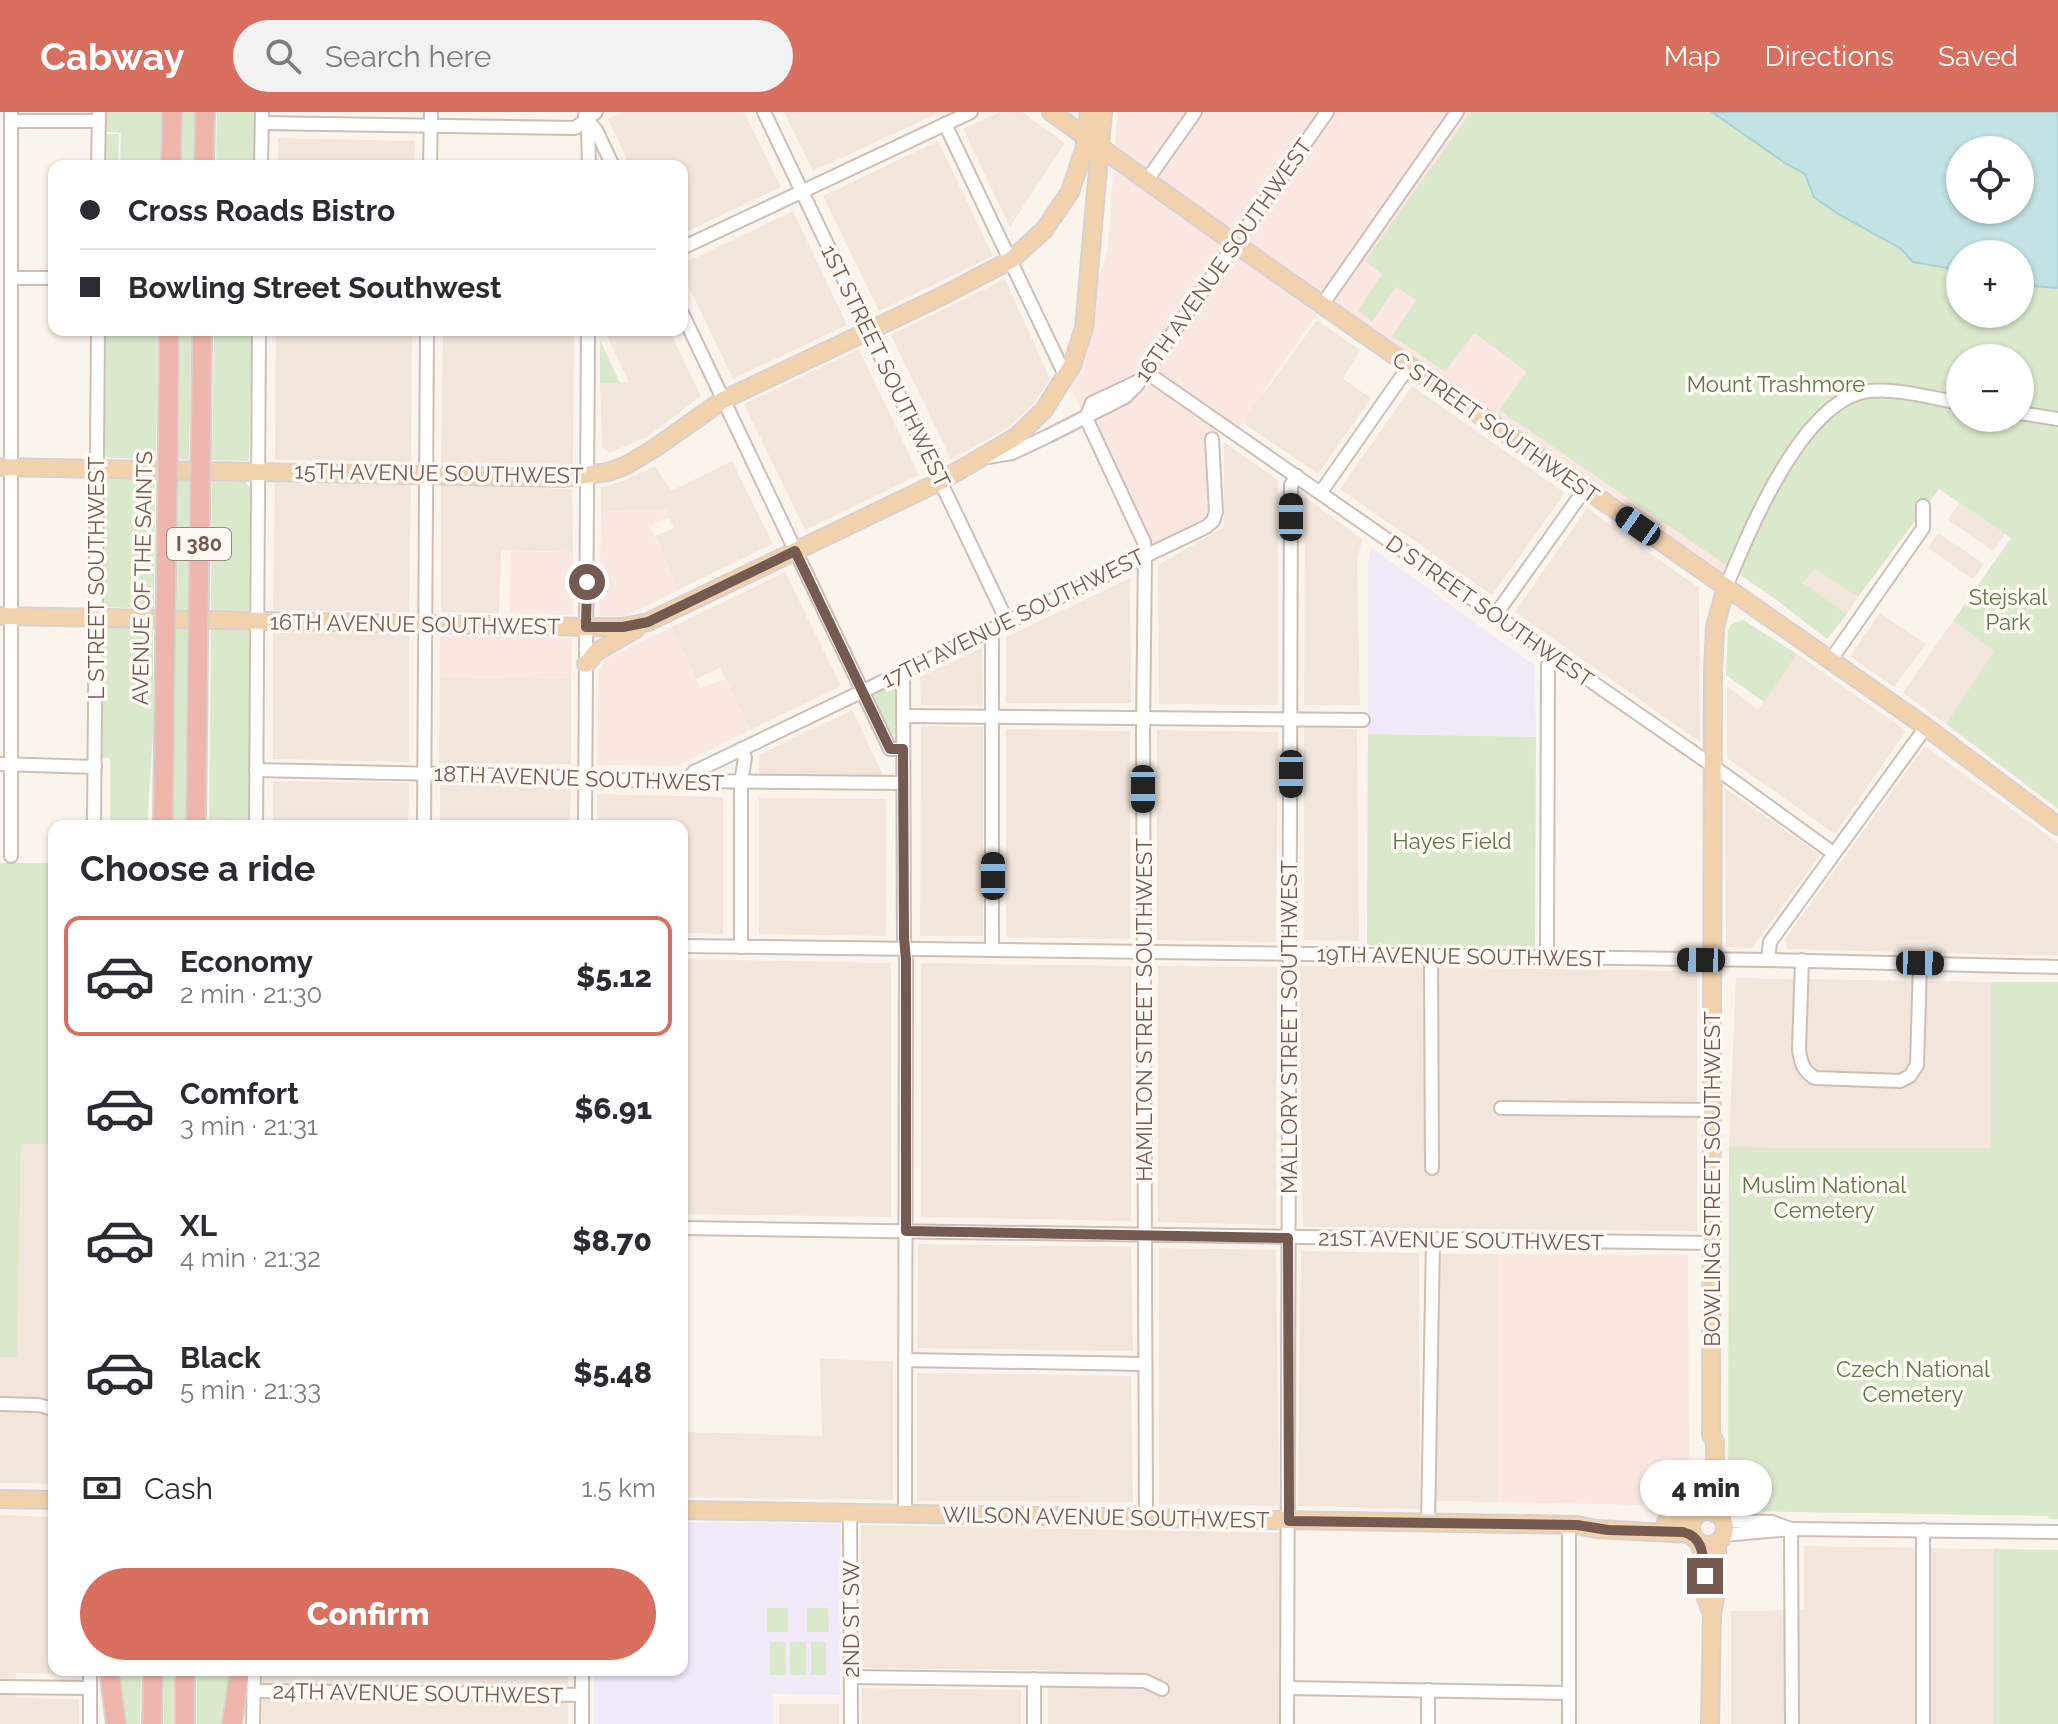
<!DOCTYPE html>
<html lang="en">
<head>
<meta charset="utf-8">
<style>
	body { margin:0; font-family:Raleway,sans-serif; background:#f2f2f3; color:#2b2b33; height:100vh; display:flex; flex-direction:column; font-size:30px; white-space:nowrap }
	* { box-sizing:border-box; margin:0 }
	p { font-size:26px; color:#7c7c81 }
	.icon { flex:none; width:44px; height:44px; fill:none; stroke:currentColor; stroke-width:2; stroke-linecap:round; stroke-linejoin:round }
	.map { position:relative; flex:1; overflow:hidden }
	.drawer { position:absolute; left:48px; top:708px; width:640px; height:856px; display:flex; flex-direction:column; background:#fff; border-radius:16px; box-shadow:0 2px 6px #0004 }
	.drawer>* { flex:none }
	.banner { position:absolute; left:48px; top:48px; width:640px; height:176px; border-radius:16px; box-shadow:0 2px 6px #0004; display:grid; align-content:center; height:176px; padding:0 32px; background:#fff }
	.buttons { position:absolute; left:1946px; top:24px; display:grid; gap:16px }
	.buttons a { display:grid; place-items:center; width:88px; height:88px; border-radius:50%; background:#fff; box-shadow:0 2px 6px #0004; font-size:40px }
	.end { position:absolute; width:36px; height:36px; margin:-18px; border:10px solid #755a51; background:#fff; box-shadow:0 0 0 4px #fff }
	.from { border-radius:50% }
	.bubble { position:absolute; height:56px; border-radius:28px; background:#fff; box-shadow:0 2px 6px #0004; font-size:26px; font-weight:800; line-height:56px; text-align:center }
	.car { position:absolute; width:24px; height:48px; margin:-24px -12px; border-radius:10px; box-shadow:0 0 6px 2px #0007; background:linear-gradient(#222 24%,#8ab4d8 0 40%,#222 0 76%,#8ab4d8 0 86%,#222 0) }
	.banner b { display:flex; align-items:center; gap:28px; height:76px; font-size:30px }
	.banner b+b { border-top:2px solid #e1e1e2 }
	.banner i { width:20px; height:20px; background:#2b2b33 }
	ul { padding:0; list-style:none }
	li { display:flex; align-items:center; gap:24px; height:120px; margin:0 16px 12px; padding:0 16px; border:4px solid transparent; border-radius:16px }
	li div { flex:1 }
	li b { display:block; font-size:30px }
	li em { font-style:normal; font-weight:800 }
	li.on { border-color:#d86f5f }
	li>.icon { width:72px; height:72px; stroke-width:1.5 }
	h2 { padding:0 32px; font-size:36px; line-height:96px }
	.pay { display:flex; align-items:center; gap:20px; height:88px; padding:0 32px; font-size:30px }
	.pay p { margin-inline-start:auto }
	.primary-button { display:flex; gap:16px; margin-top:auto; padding:16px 32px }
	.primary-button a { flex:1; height:92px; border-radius:48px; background:#d86f5f; color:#fff; font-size:32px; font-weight:800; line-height:92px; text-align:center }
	header { display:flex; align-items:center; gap:48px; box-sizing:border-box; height:112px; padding:0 40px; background:#d86f5f; color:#fff }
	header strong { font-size:38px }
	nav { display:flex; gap:44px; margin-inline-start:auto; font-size:28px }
	.search { width:560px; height:72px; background:#f2f2f3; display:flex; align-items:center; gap:20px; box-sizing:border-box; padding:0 28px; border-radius:44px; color:#7c7c81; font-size:30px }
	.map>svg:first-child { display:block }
</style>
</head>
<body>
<header>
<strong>Cabway</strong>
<div class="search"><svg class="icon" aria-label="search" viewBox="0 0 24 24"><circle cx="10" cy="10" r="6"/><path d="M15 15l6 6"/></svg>Search here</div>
<nav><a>Map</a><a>Directions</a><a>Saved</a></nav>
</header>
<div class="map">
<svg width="2058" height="1612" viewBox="0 0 2058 1612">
	<rect width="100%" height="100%" fill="#fbf4ed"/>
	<!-- residential -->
	<g fill="#f2e6dc">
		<polygon points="623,0 744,0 781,75 682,122 682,54 630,54 608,7"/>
		<polygon points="784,0 941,0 813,59"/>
		<polygon points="1000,0 1022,0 1065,31 1010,115 963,17"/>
		<polygon points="278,26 415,29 414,54 278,54"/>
		<polygon points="938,29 993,144 879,199 823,84"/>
		<polygon points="793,99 847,213 733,267 682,161 682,152"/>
		<polygon points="1005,167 1050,267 1033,292 1005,318 951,347 891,223"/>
		<polygon points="1317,208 1360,238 1343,267 1371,286 1318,362 1233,304 1254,275 1264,281"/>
		<polygon points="276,218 412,218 411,350 275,348"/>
		<polygon points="443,218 574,218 573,352 441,351"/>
		<polygon points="604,218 669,218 701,284 647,325 609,341 602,335 600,271 629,270"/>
		<polygon points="859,237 919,363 805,418 744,292"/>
		<polygon points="1412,274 1565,381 1492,483 1340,377"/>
		<polygon points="1224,330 1278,368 1278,593 1159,592 1158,453 1224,415"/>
		<polygon points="732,349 773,432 678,478 655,424 674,416 666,398 601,400 601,375 621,370 655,354 671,379"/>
		<polygon points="275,371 411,373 409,500 273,498"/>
		<polygon points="441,373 572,377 573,440 501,438 499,501 441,500"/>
		<polygon points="1305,385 1362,427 1357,450 1360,593 1304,593"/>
		<polygon points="1959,391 2005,422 1993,439 1948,408"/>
		<polygon points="1587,396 1699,476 1700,630 1515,500"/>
		<polygon points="1938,421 1984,452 1973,467 1928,436"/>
		<polygon points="1815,457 1858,485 1847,502 1803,472"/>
		<polygon points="785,460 841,574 750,618 720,556 696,567 672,515"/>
		<polygon points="1130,466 1131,591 1006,591 1006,525"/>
		<polygon points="1880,501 1926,532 1894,575 1850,544"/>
		<polygon points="1953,509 1994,539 1946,612 1903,581"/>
		<polygon points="273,519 409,522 409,650 273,647"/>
		<polygon points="982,536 983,594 921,593 920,565"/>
		<polygon points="1797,542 1906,619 1835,722 1727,646 1727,574 1758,598"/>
		<polygon points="440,565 571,567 571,652 439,651"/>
		<polygon points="852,598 883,663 759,662 759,643"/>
		<polygon points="921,614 983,615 983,824 920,824"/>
		<polygon points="1304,615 1357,617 1359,829 1304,828"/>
		<polygon points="1006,617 1130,619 1130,827 1006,825"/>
		<polygon points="1157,618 1278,620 1276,830 1157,828"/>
		<polygon points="1925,634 2058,731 2058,844 1787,837 1785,827"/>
		<polygon points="273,669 409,671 408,714 273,714"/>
		<polygon points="440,673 571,675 570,714 440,714"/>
		<polygon points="1725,676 1820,743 1752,836 1726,835"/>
		<polygon points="597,682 723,685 723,822 682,821 682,714 597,714"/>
		<polygon points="759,686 886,687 886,824 759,822"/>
		<polygon points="682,847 891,851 891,1105 682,1102"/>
		<polygon points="921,851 1131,854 1131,1109 921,1105"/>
		<polygon points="1158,854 1277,855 1276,1113 1158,1110"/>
		<polygon points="1299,854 1697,859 1697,1119 1303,1115"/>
		<polygon points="1736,866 1991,870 1993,1036 1729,1035"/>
		<polygon points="21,1031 54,1032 54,1372 0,1371 0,1245 17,1244"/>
		<polygon points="918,1132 1131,1135 1133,1239 917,1236"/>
		<polygon points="1159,1136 1276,1138 1279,1394 1159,1392"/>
		<polygon points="1301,1139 1419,1141 1420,1397 1298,1394"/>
		<polygon points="1439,1142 1497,1142 1497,1390 1436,1389"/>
		<polygon points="820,1247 893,1249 893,1388 682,1385 682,1320 822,1324"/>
		<polygon points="917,1261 1131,1264 1133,1390 917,1389"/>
		<polygon points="0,1403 54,1405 54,1558 76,1558 76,1562 16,1561 16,1586 79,1587 79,1612 0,1612"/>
		<polygon points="861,1413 1283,1421 1280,1612 1048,1612 1048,1558 861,1556"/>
		<polygon points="1804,1434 1994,1437 1994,1612 1731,1612 1731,1499 1804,1498"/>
		<rect x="262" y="1558" width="306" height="54"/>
		<polygon points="862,1576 1021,1578 1021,1612 862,1612"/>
		<rect x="779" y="1592" width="60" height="20"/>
	</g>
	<!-- commercial -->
	<g fill="#fae7e2">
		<polygon points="1117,0 1712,0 1913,150 1960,158 1960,202 2020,202 2020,173 2058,176 2020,306 2020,246 1960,246 1845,295 1726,475 1322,194 1235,322 1218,311 1213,409 1148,441 1066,265 1108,136"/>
		<polygon points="666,397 669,405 650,414 678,478 626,504 599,504 601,400"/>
		<polygon points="511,439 573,440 573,503 509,501"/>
		<polygon points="672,515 700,576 725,567 750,618 677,654 597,653 599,558 607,546"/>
		<polygon points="440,523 572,526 571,567 440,565"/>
		<polygon points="1497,1142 1688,1143 1689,1394 1497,1390"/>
	</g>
	<!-- education -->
	<g fill="#f1e9f8">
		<polygon points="1371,435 1535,554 1536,625 1368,622 1368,452"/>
		<polygon points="682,1410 840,1412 840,1583 773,1582 773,1612 594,1612 594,1558 682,1558"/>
	</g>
	<!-- green -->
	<g fill="#dae8cc" fill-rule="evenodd">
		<polygon points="106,0 161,0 160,54 120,54 121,21 106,20"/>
		<polygon points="183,0 194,0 193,54 182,54"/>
		<polygon points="217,0 256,0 255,54 216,54"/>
		<path d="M 1471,0 L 1712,0 L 1785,51 L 1805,62 L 1814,85 L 1838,102 L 1900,136 L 1913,150 L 1960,158 L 1960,202 L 2020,202 L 2020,173 L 2058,176 L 2058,697 L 1946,612 L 1994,539 L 1953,509 L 2011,426 L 1939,377 L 1858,485 L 1815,457 L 1803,471 L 1847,502 L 1827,527 L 1771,484 L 1499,298 L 1527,260 L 1474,221 L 1445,260 L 1392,224 L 1416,188 L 1396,175 L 1372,210 L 1358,198 L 1382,162 L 1365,149 ZM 1960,246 L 2020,246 L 2020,306 L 1960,306 Z"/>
		<polygon points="106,22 119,22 118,54 106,54"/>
		<polygon points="104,218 158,218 156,347 113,346 104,344"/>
		<polygon points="180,218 191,218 189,348 179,347"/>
		<polygon points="214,218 252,218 249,349 212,348"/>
		<polygon points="600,228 620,271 600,271"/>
		<polygon points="103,366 155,367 154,497 103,495"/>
		<polygon points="178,367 189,367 188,497 177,497"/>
		<polygon points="212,368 244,368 250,376 250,498 211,498"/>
		<polygon points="1743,508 1797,542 1764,590 1726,563 1728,519 1730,513"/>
		<polygon points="103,516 153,516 153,622 147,714 110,714 110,646 102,645"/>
		<polygon points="176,516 187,516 185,714 174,714"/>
		<polygon points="211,517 249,519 249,714 209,714"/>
		<polygon points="890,572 897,576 897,620 893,623 889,620 872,585 875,580"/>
		<polygon points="1368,622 1536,625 1535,836 1367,833"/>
		<polygon points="0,751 54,751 54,1032 21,1032 17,1245 0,1245"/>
		<polygon points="1991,870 2058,870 2058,1407 2049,1407 2048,1404 1728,1399 1729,1035 1991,1036"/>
		<polygon points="1994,1437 2058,1438 2058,1612 1994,1612"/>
		<rect x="767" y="1496" width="21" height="24"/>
		<polygon points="807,1496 828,1496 829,1520 807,1520"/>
		<polygon points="770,1530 785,1530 786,1563 770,1563"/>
		<rect x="790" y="1530" width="16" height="33"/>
		<rect x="811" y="1530" width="15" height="33"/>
		<polygon points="114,1558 141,1558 140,1612 121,1612"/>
		<rect x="164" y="1558" width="10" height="54"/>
		<polygon points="197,1558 236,1558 228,1612 197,1612"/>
	</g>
	<!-- water -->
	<path fill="#c2e2e4" stroke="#aad2d4" stroke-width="2" fill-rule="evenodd" d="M 1712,0 L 2058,0 L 2058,176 L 2020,173 L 2020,142 L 1960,142 L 1960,158 L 1913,150 L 1900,136 L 1838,102 L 1814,85 L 1805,62 L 1785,51 ZM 1960,38 L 2020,38 L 2020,98 L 1960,98 Z"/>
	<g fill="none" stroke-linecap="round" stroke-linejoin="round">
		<defs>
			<g id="minor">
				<polyline points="764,0 1007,509"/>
				<polyline points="585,3 588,18 589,54"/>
				<polyline points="587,8 596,18 613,54"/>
				<polyline points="11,9 99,9"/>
				<polyline points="262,11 575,16 596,0"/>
				<polyline points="945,12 1066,265"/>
				<polyline points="98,54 99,0"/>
				<polyline points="261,54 262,0"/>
				<polyline points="430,54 431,0"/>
				<polyline points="1147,68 1195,0"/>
				<polyline points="682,136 971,0"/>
				<polyline points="11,166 54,166"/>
				<polyline points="1322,193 1457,0"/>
				<polyline points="682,201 890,637 903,637"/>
				<polyline points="1146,260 1713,654 1833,741"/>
				<polyline points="1141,268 1092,291 1086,306 1144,430 1145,443 1143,616 1146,1406"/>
				<polyline points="2020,301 2058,307"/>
				<polyline points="987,345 1012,341 1048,324 1125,285 1136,274 1327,0"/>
				<polyline points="1321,380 1409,254"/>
				<path d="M 1726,475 C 1749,420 1802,287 1869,279 C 1898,276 1931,286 1960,291"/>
				<polyline points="1496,502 1585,377"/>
				<polyline points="992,517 992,838"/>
				<polyline points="1830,549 1923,416 1923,394"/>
				<polyline points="903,560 904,826 906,848 905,1402"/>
				<polyline points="904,604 1363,608"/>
				<polyline points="0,652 95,655"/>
				<polyline points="256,658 573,665 595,668 903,671"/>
				<polyline points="686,669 694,660 1206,415 1213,409 1216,400 1212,327"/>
				<polyline points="94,714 98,218"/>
				<polyline points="256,714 259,218"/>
				<polyline points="424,714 427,218"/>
				<polyline points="585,714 588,218"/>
				<polyline points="11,744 11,0"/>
				<polyline points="682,834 1768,848 2058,855"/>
				<polyline points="741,835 741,670 745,646 741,637"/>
				<polyline points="1431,844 1432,1056"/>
				<polyline points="1547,846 1548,553 1554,544"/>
				<polyline points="1768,848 1770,830 1926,615"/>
				<path d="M 1802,848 L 1799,938 C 1801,951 1803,959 1815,966 L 1900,969 L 1910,964 L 1917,953 L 1920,851"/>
				<polyline points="1501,996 1712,998"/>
				<polyline points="682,1116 1713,1131"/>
				<polyline points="905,1248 1145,1252"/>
				<polyline points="0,1292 38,1293 54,1297"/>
				<polyline points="850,1401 851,1612"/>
				<polyline points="1723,1409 1772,1410 1791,1417"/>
				<polyline points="1428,1411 1433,1127"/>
				<polyline points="1569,1413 1569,1612"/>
				<polyline points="1791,1417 1792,1612"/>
				<polyline points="1723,1423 1791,1417 2058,1420"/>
				<polyline points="582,1558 582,1612"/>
				<polyline points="851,1565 1145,1569 1162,1577"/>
				<polyline points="1034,1567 1034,1612"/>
				<polyline points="0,1575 90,1576"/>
				<polyline points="1287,1576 1569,1581"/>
				<polyline points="1428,1578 1428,1612"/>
				<polyline points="254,1579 582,1583"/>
				<polyline points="90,1612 90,1558"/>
				<polyline points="253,1612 254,1558"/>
				<polyline points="1287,1612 1291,373 1297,364"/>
				<polyline points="1923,1612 1923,1418"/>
			</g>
			<g id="major">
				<polyline points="1051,0 1244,138 1926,615 2058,714"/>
				<polyline points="0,355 563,366 608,360 625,354 655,336 723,288 942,184 1011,148 1044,118 1070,80 1084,38 1089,0"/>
				<polyline points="0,504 586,515 623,515 648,510 941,369 1016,325 1044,298 1072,253 1084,216 1103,0"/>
				<polyline points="586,552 596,540 636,517"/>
				<polyline points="0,1387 54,1388"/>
				<polyline points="682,1398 1577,1413 1596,1417 1692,1422"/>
				<circle cx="1708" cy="1416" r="17"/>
				<polyline points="1716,1402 1715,1330 1711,1323 1713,559 1715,515 1726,475"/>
				<polyline points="1666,1410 1694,1406"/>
				<polyline points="1701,1432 1706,1486 1710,1497"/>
				<polyline points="1710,1612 1712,1502 1717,1476 1717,1430"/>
			</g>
			<g id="highway">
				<polyline points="171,54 172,0"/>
				<polyline points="204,54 205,0"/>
				<polyline points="168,329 169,218"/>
				<polyline points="201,329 202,218"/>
				<polyline points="163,714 165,535"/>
				<polyline points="196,714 198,535"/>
				<polyline points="109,1558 116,1612"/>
				<polyline points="152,1612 153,1558"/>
				<polyline points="185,1612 185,1558"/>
				<polyline points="232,1612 240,1558"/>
			</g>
		</defs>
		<!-- minor casing -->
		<use href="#minor" stroke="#cfbeb5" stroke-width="16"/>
		<!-- major casing -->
		<use href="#major" stroke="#d8d1ce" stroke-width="20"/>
		<!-- highway casing -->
		<use href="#highway" stroke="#d8d1ce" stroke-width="22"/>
		<!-- minor -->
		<use href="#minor" stroke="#fff" stroke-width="12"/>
		<!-- major -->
		<use href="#major" stroke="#f2d2ad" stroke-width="16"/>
		<!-- highway -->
		<use href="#highway" stroke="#efb6ab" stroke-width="18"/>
		<defs>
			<g id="highway-bridge">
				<polyline points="165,535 168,329"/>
				<polyline points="198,535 201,329"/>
			</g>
		</defs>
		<!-- highway-bridge casing -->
		<use href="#highway-bridge" stroke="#d8d1ce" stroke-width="22" stroke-linecap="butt"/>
		<!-- highway-bridge -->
		<use href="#highway-bridge" stroke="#efb6ab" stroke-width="18"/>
	</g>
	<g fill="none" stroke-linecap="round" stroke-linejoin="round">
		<!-- route -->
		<path stroke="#755a51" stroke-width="10" d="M 587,470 L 586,515 L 623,515 L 648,510 L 795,439 L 890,637 L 903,637 L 904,826 L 906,848 L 906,1119 L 1288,1126 L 1289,1409 L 1577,1413 L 1608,1418 L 1683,1420 C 1704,1425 1703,1445 1705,1464"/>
	</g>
	<g text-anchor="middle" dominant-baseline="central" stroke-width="7" stroke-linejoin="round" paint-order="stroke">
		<!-- shield labels -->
		<rect fill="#fef9f3" stroke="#9e8a82" stroke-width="2" x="167" y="416" width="64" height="32" rx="6"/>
		<g font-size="20" font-weight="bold" fill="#755a51">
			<text x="199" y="432">I 380</text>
		</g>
		<!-- street labels -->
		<g font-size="22" fill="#755a51" stroke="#fef9f3">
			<text transform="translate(1223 148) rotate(-55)">16TH AVENUE SOUTHWEST</text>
			<text transform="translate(886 254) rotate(64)">1ST STREET SOUTHWEST</text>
			<text transform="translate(1496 315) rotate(35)">C STREET SOUTHWEST</text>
			<text transform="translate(439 361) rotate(1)">15TH AVENUE SOUTHWEST</text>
			<text transform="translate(96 466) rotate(-90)">L STREET SOUTHWEST</text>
			<text transform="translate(142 466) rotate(-89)">AVENUE OF THE SAINTS</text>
			<text transform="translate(1490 499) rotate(35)">D STREET SOUTHWEST</text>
			<text transform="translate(1013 506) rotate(-26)">17TH AVENUE SOUTHWEST</text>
			<text transform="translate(415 512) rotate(1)">16TH AVENUE SOUTHWEST</text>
			<text transform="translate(579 666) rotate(2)">18TH AVENUE SOUTHWEST</text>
			<text transform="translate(1461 844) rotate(1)">19TH AVENUE SOUTHWEST</text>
			<text transform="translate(1144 898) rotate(-90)">HAMILTON STREET SOUTHWEST</text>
			<text transform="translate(1289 915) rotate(-90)">MALLORY STREET SOUTHWEST</text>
			<text transform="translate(1712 1067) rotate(-90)">BOWLING STREET SOUTHWEST</text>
			<text transform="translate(1461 1128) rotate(1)">21ST AVENUE SOUTHWEST</text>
			<text transform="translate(1106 1405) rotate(1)">WILSON AVENUE SOUTHWEST</text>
			<text transform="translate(851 1507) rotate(-90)">2ND ST SW</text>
			<text transform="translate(418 1581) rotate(1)">24TH AVENUE SOUTHWEST</text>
		</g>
		<!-- park labels -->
		<g font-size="22" fill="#5d794a" stroke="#fef9f3">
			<text x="1776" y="272">Mount Trashmore</text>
			<text x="2008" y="485">Stejskal<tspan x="2008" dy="25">Park</tspan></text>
			<text x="1452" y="729">Hayes Field</text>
			<text x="1824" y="1073">Muslim National<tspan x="1824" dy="25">Cemetery</tspan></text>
			<text x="1913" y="1257">Czech National<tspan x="1913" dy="25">Cemetery</tspan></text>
		</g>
	</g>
</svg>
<div class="buttons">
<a><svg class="icon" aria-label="locate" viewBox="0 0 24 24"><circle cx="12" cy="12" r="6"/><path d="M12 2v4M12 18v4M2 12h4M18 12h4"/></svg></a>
<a>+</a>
<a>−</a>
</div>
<i class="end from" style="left:587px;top:470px"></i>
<i class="end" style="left:1705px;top:1464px"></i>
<div class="bubble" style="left:1640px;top:1348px;width:132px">4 min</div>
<i class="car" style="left:1291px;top:405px;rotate:0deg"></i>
<i class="car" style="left:1638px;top:414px;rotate:305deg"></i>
<i class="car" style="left:1291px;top:662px;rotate:180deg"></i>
<i class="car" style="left:1143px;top:677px;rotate:180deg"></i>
<i class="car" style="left:993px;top:764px;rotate:0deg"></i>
<i class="car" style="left:1701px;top:848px;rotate:271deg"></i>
<i class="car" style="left:1920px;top:851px;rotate:91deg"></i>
<div class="banner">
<b><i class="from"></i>Cross Roads Bistro</b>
<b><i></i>Bowling Street Southwest</b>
</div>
<section class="drawer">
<h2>Choose a ride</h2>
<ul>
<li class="on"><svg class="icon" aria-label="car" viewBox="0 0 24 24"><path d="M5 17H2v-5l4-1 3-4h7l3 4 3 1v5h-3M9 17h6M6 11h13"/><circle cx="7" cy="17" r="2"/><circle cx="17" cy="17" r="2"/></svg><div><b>Economy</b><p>2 min · 21:30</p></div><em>$5.12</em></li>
<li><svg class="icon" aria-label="car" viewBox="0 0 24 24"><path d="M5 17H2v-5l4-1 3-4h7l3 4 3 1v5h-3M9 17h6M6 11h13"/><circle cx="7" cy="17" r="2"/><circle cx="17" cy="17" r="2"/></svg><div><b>Comfort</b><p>3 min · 21:31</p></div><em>$6.91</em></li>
<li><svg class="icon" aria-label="car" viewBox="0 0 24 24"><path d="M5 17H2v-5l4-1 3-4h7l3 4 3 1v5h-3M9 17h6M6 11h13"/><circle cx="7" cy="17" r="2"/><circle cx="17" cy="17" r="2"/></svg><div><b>XL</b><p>4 min · 21:32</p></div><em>$8.70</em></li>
<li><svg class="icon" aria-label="car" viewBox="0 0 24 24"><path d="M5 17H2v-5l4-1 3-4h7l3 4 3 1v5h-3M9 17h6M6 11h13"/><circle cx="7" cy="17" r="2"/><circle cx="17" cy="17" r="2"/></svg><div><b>Black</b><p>5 min · 21:33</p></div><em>$5.48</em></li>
</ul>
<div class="pay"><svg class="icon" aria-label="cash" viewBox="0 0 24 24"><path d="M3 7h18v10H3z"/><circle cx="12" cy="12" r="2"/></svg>Cash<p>1.5 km</p></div>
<div class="primary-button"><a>Confirm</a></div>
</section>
</div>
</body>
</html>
